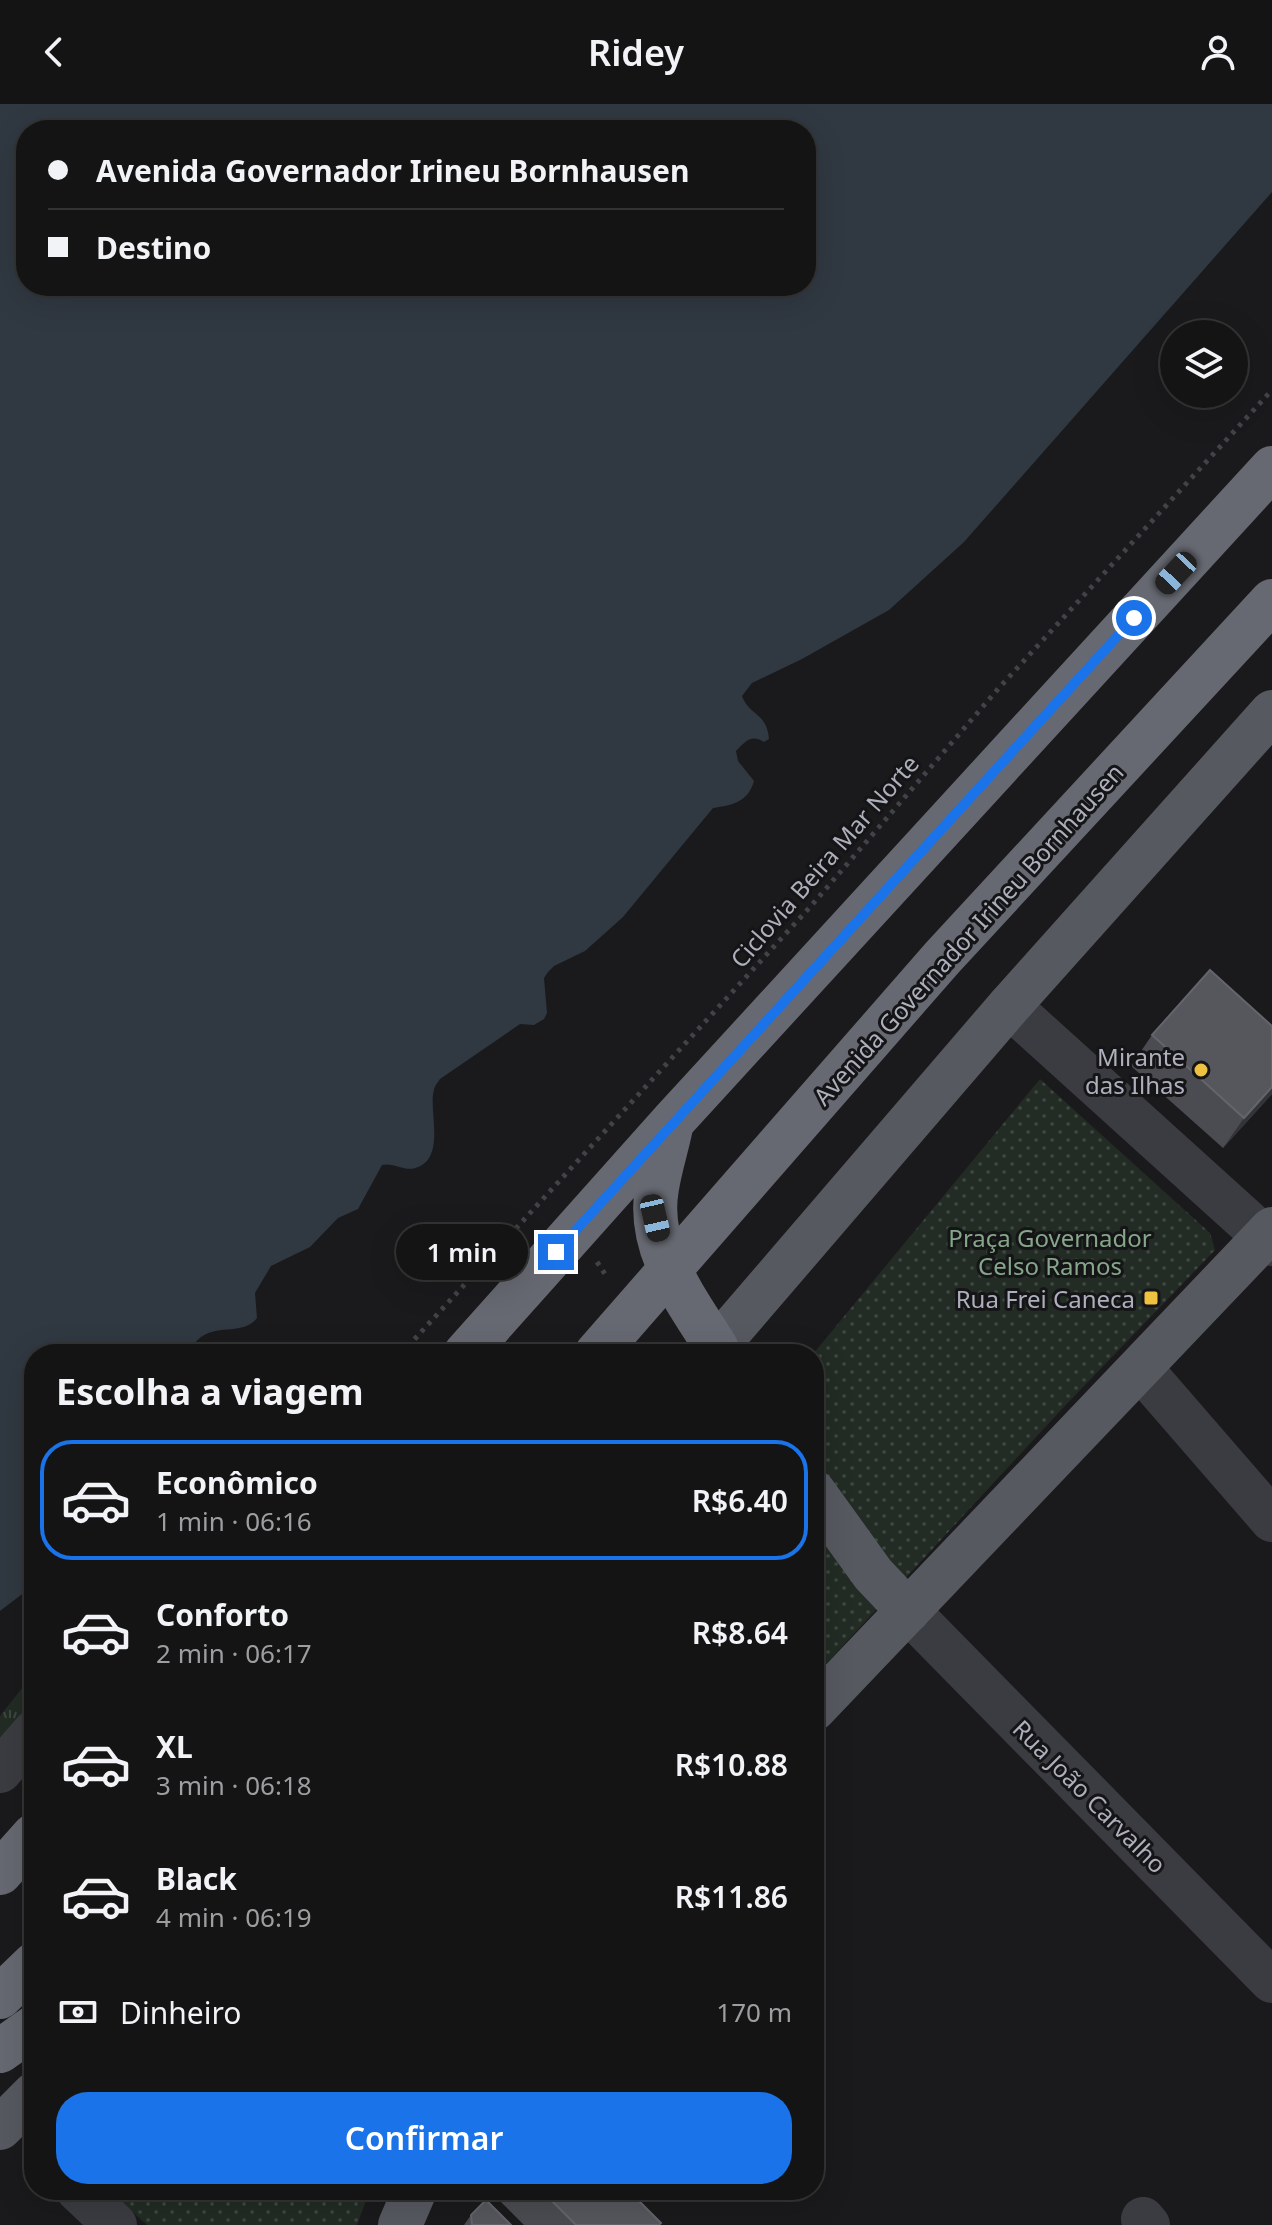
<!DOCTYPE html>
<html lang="pt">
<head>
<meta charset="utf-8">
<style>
	body { margin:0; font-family:"Noto Sans",sans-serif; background:#1d1d1e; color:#f1f3f6; height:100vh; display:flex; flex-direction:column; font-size:30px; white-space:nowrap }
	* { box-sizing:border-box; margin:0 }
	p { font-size:26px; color:#9d9ea0 }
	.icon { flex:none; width:44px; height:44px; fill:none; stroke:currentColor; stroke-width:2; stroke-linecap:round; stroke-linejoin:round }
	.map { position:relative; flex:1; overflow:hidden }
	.details { position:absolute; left:24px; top:1240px; width:800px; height:856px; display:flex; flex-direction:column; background:#141415; border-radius:32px; box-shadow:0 8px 32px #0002,0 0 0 2px #333334 }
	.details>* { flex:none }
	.hud { position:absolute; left:16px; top:16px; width:800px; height:176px; border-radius:32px; box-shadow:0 8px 32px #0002,0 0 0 2px #333334; display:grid; align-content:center; height:176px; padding:0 32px; background:#141415 }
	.fabs { position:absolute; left:1160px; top:216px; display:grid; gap:16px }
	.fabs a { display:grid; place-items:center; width:88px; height:88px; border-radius:50%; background:#141415; box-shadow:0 8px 32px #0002,0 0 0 2px #333334; font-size:40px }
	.end { position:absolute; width:36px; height:36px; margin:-18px; border:10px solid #1a73e8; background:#fff; box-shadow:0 0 0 4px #fff }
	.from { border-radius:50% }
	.bubble { position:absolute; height:56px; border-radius:28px; background:#141415; box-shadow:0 8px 32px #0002,0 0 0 2px #333334; font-size:26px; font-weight:600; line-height:56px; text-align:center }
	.car { position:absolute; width:24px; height:48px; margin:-24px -12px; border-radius:10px; box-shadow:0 0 6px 2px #0007; background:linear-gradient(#222 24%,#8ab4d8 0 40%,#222 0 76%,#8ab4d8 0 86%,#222 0) }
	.hud b { display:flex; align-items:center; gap:28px; height:76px; font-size:30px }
	.hud b+b { border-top:2px solid #333334 }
	.hud i { width:20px; height:20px; background:#f1f3f6 }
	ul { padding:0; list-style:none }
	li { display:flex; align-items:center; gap:24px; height:120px; margin:0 16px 12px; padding:0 16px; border:4px solid transparent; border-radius:32px }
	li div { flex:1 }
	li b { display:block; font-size:30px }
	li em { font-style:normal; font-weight:600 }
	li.on { border-color:#1a73e8 }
	li>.icon { width:72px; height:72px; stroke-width:1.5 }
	h2 { padding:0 32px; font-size:36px; line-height:96px }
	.pay { display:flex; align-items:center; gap:20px; height:88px; padding:0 32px; font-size:30px }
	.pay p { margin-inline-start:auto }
	.primary-button { display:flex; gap:16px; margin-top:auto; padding:16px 32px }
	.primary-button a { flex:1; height:92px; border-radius:32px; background:#1a73e8; color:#fff; font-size:32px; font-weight:600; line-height:92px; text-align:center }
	header { display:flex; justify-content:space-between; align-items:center; height:104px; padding:0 32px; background:#141415; font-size:36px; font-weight:600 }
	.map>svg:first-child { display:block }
</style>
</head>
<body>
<header><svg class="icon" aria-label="back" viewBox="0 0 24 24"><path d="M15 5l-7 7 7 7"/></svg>Ridey<svg class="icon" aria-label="person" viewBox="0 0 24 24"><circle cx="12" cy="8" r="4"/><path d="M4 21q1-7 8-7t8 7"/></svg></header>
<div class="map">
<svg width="1272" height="2121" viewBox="0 0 1272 2121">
	<defs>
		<pattern id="grass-tufts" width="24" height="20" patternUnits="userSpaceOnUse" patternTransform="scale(2)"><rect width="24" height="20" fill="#222b24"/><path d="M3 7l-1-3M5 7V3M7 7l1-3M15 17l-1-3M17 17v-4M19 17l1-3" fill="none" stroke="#3f4742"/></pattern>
		<pattern id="park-dots" width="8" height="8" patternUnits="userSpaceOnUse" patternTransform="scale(2)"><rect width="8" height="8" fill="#222b24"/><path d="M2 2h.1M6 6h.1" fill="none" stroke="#3f4742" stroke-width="1.8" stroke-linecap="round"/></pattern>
	</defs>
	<rect width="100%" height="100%" fill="#1a1a1c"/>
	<!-- grass -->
	<polygon fill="url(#grass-tufts)" points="34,1569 34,1608 0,1647 0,1612"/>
	<!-- park -->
	<g fill="url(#park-dots)">
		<polygon points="1040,975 1210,1129 1215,1146 1062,1305 814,1573 813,1250"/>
		<polygon points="108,2086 370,2086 357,2121 147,2121"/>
	</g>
	<!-- water -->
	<path fill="#303841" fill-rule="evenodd" d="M 0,0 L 1272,0 L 1272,88 L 964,438 L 889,506 L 802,555 L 752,579 L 742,592 C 750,613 767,608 769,635 L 764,638 C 751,630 746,637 736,647 L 738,657 L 754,677 C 748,698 733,701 713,704 L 623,813 L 585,847 L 554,862 L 548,868 L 544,874 L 547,909 L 544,915 L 534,921 L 520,920 L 440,975 C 438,978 434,983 434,986 C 428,1005 446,1052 418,1063 C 406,1069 395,1058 382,1061 L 358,1105 L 338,1114 L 310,1143 L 271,1162 L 255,1189 L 257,1214 C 240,1236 204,1212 189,1250 L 34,1250 L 34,1481 L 0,1507 ZM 26,26 L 806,26 L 806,182 L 26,182 Z"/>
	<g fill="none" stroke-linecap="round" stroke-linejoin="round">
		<!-- path -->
		<g stroke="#414348" stroke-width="5" stroke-dasharray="4 6" stroke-linecap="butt">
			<polyline points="597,1158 607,1173"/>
			<polyline points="401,1250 811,802 998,585 1272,286"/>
		</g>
		<!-- minor -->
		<g stroke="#3b3c41" stroke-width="44">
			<polyline points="1009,902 1272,1140"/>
			<polyline points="1141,1265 1272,1416"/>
			<polyline points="908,1507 1272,1877"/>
			<polyline points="0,1667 34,1628"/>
			<polyline points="78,2086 115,2121"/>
			<polyline points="1143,2115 1148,2121"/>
		</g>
		<!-- major -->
		<g stroke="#575960" stroke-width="44">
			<polyline points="710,1250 1009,902 1272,608"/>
			<polyline points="814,1388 873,1470 908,1507"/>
			<polyline points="814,1605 1272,1125"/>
			<polyline points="0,2024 34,1990"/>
			<polyline points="400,2121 415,2086"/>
		</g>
		<!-- highway -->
		<g stroke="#676972" stroke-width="44">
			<path d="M 671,1023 C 667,1043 660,1064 657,1084 C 646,1144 686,1195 716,1243"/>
			<polyline points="465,1250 673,1017 1272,364"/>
			<polyline points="596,1250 942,854 1272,497"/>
			<polyline points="0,1769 34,1731"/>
			<polyline points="0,1893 34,1860"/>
			<polyline points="0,1947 34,1923"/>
		</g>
	</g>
	<!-- wall -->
	<g fill="#4b4c51">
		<polygon points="1272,922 1272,990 1223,1044 1131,962 1152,931"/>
		<polygon points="489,2086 628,2086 659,2121 524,2121"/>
		<polygon points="471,2111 511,2121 464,2121"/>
	</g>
	<!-- shaded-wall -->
	<polygon fill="#333437" points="1272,983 1272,990 1223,1044 1244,1014"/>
	<!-- building -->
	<g fill="#56575d" stroke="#64656c" stroke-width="2">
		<polygon points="1210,866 1272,922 1272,983 1244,1014 1152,931"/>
		<polygon points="541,2086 628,2086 661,2119 659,2121 576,2121"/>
		<polygon points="486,2096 511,2121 472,2121 471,2111"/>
	</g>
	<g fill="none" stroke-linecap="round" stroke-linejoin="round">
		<!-- route -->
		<polyline stroke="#1a73e8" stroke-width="10" points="556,1148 1134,514"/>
	</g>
	<!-- markers -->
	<g fill="#efc140" stroke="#151517" stroke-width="3">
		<circle cx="1201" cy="966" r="8"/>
		<rect x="1143" y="1186" width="16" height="16" rx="4"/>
	</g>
	<g text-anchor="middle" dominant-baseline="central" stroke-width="6" stroke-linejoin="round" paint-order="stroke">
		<!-- street labels -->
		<g font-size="24" fill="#adb0bc" stroke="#151517">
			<text transform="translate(824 757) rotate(-49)">Ciclovia Beira Mar Norte</text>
			<text transform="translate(968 830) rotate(-48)">Avenida Governador Irineu Bornhausen</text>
			<text transform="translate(1090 1692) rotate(45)">Rua João Carvalho</text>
		</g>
		<!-- poi labels -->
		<g font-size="24" fill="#adb0bc" stroke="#151517" text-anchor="end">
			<text x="1185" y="952">Mirante<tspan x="1185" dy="28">das Ilhas</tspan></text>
			<text x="1135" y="1194">Rua Frei Caneca</text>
		</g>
		<!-- park labels -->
		<g font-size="24" fill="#85a689" stroke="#151517">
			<text x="1050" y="1133">Praça Governador<tspan x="1050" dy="28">Celso Ramos</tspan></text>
		</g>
	</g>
</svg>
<div class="fabs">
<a><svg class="icon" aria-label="layers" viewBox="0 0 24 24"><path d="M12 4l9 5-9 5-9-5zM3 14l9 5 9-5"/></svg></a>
</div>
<i class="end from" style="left:1134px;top:514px"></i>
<i class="end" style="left:556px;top:1148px"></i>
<div class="bubble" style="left:396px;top:1120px;width:132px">1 min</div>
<i class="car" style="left:1176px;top:469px;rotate:223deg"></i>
<i class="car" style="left:655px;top:1114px;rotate:167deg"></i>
<div class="hud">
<b><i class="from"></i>Avenida Governador Irineu Bornhausen</b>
<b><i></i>Destino</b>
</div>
<section class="details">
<h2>Escolha a viagem</h2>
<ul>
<li class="on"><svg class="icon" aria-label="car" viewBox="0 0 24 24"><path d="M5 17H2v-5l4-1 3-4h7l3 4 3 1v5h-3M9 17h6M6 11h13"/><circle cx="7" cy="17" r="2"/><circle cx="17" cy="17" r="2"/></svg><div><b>Econômico</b><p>1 min · 06:16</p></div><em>R$6.40</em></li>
<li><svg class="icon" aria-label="car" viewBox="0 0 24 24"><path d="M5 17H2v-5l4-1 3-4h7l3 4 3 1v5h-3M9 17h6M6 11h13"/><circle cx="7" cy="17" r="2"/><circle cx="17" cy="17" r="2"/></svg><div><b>Conforto</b><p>2 min · 06:17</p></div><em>R$8.64</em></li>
<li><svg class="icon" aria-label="car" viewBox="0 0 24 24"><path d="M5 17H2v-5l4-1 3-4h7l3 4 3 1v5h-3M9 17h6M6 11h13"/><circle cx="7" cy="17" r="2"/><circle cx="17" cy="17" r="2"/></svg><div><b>XL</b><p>3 min · 06:18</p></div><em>R$10.88</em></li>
<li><svg class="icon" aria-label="car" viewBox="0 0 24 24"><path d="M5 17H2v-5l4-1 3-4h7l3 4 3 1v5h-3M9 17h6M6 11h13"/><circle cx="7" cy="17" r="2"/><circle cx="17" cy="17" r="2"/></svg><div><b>Black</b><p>4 min · 06:19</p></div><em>R$11.86</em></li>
</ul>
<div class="pay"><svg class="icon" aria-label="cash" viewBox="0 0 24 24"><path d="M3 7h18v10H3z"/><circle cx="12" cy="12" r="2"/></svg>Dinheiro<p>170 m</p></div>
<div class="primary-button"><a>Confirmar</a></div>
</section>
</div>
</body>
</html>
